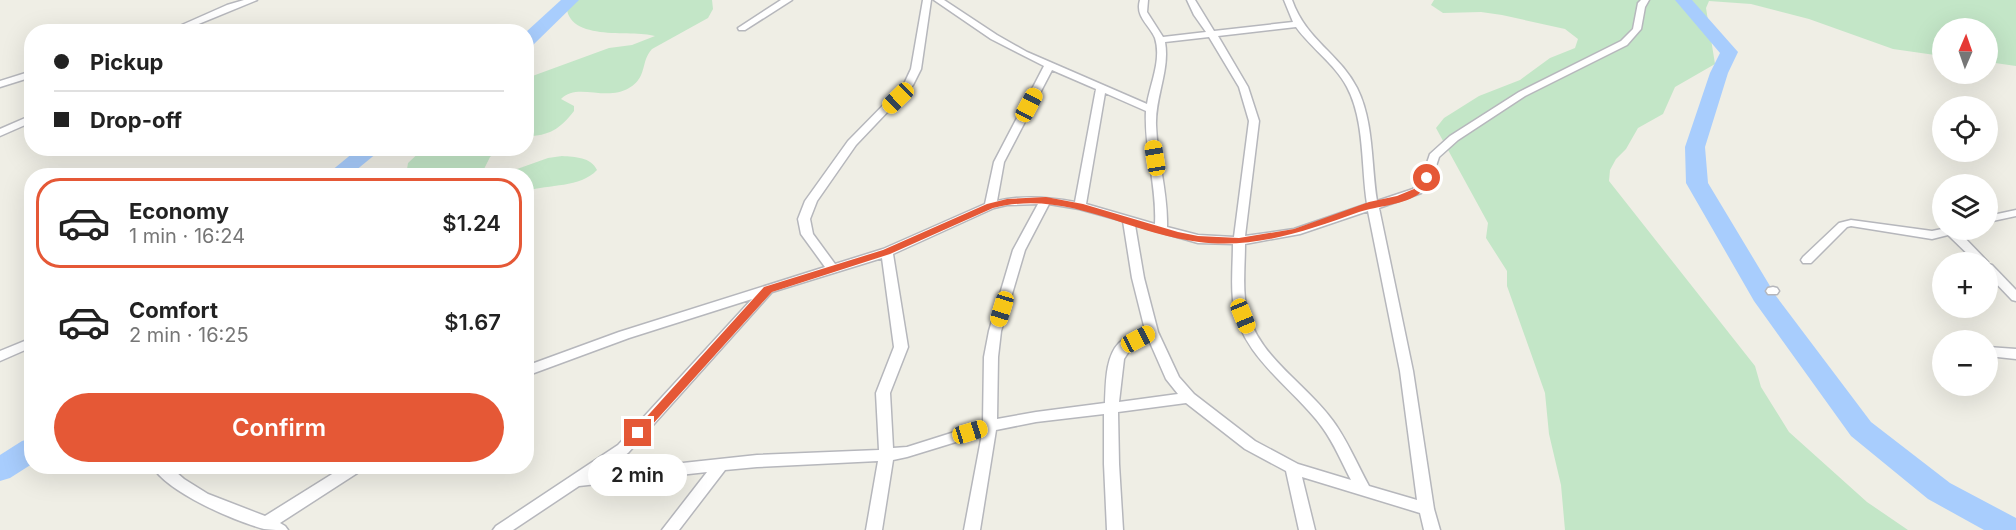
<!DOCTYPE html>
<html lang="en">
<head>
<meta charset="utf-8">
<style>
	body { margin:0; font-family:Inter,sans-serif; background:#f2f2f2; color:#222; height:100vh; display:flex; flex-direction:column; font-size:22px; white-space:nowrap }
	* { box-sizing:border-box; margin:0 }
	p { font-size:20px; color:#767676 }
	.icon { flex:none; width:33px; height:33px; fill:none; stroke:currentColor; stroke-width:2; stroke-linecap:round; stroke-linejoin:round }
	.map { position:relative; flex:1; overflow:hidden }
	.sheet { position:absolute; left:24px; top:168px; width:510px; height:306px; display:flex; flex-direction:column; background:#fff; border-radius:24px; box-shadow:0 6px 24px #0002 }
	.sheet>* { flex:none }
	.top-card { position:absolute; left:24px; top:24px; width:510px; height:132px; border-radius:24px; box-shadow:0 6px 24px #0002; display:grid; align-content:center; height:132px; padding:0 30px; background:#fff }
	.needle { width:39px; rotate:2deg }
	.controls { position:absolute; left:1932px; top:18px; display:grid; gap:12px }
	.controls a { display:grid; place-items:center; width:66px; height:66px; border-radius:50%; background:#fff; box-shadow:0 6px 24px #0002; font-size:30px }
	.end { position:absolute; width:27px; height:27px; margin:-14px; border:8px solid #e55836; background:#fff; box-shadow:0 0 0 3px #fff }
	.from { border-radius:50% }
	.bubble { position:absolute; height:42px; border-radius:21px; background:#fff; box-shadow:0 6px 24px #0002; font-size:20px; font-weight:600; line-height:42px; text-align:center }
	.car { position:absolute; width:18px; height:36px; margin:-18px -9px; border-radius:8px; box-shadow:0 0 4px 2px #0007; background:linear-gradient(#f5c518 24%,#345 0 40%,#f5c518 0 76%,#345 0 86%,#f5c518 0) }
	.top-card b { display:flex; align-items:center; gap:21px; height:57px; font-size:22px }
	.top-card b+b { border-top:2px solid #e0e0e0 }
	.top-card i { width:15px; height:15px; background:#222 }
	ul { padding:10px 0 0; list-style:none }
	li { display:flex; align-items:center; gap:18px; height:90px; margin:0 12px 9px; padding:0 18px; border:3px solid transparent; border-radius:24px }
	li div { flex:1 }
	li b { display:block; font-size:22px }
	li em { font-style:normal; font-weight:600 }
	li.active { border-color:#e55836 }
	li>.icon { width:54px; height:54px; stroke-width:1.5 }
	.cta { display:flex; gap:12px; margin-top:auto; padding:12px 30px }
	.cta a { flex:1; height:69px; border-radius:36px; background:#e55836; color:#fff; font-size:24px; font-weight:600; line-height:69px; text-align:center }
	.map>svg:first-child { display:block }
</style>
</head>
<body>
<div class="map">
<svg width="2016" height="530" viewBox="0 0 2016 530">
	<rect width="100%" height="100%" fill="#efeee5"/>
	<!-- green -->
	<g fill="#c3e6c7">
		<path d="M 567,0 L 712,0 L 713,9 L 708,18 L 652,49 C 640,62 648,77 629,88 C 606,102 577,82 561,99 L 574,106 L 574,111 C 560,129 549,136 527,136 L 527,78 L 609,48 L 632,45 L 655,36 C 632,29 561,44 567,0 Z"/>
		<polygon points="1434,0 2016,0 2016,66 1988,62 1988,28 1942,28 1942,56 1893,49 1809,19 1751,4 1709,1 1706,8 1715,64 1675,87 1663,114 1638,128 1626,149 1616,159 1610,170 1609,181 1755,366 1761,387 1789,432 1867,502 1908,530 1565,530 1561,485 1549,434 1545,393 1507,286 1507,271 1486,238 1488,223 1436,128 1444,118 1479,96 1520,80 1550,58 1575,48 1578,39 1565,29 1502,15 1481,12 1443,13 1431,5"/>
		<polygon points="423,149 423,148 499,149 490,157 483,171 485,175 406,175 408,163"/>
		<path d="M 562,156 C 575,157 591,157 597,170 C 580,188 549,184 527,191 L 526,176 L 500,175 L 548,158 Z"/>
	</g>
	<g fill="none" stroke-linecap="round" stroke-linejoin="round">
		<!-- river -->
		<g fill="#a8cdfd" fill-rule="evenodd">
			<polygon points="561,0 579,0 532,46 526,47 526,32"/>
			<polygon points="1675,0 1692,0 1738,52 1728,73 1705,147 1708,183 1776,296 1871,422 1950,483 2016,518 2016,530 1984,530 1928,499 1851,436 1754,301 1686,183 1685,147 1710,73 1720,53"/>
			<polygon points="359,148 383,148 349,176 325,176"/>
			<polygon points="32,438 32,464 10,478 0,481 0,455 22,441"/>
		</g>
		<defs>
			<g id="street">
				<polygon points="244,0 257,0 179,32 166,32 227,5"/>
				<polygon points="781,0 792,0 745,30 739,30 738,28"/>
				<path d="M 923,0 L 931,0 L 921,69 L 913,85 L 856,145 L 817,201 L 810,219 L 813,234 L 835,264 L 883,249 L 985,204 L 994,162 L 1044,66 L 991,39 L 934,0 L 944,0 L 997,35 L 1027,52 L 1147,104 C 1150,84 1162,60 1155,38 C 1149,24 1135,17 1140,0 L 1148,0 L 1147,12 L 1163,37 L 1206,32 L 1194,15 L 1187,0 L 1195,0 L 1214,31 L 1293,22 L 1284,0 L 1292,0 C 1306,40 1339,53 1357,88 C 1374,122 1371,164 1377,201 L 1413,189 L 1422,178 L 1430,154 L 1450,136 L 1519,92 L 1621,41 L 1633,29 L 1638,3 L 1641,0 L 1649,0 L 1645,7 L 1641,29 L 1627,45 L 1525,96 L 1458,140 L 1439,157 L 1432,178 L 1421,193 L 1379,208 L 1413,371 L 1434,509 L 1440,530 L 1424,530 L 1420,513 L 1302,477 L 1315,530 L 1299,530 L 1286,471 L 1245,449 L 1186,403 L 1118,412 L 1119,464 L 1123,530 L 1107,530 L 1104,464 L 1104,414 L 1036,422 L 996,430 L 980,530 L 964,530 L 982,434 L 907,457 L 893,460 L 882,530 L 866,530 L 878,461 L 757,467 L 725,470 L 679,530 L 662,530 L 707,472 L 579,486 L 513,530 L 493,530 L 496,526 L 618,445 L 752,299 L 629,338 L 526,376 L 526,366 L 619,332 L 825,267 L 801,234 L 798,219 L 805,201 L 848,141 L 904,84 L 911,69 ZM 1296,27 C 1311,48 1335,64 1347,87 C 1365,121 1361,167 1367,204 L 1294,229 L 1245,236 L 1259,121 L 1248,87 L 1218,36 ZM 1209,37 L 1239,87 L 1249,121 L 1234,237 L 1198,235 L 1167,227 C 1168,192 1157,159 1156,125 C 1155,97 1170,70 1165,42 ZM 1052,70 L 1096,89 L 1075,202 C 1049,197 1023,195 997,201 L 1004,162 ZM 1105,93 L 1146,111 C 1144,149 1157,186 1155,224 L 1086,204 ZM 1038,204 L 1013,250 L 989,331 L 984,357 L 983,423 L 907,447 L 893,448 L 890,393 L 908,347 L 893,254 L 994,208 L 1007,205 ZM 1049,204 L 1079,209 L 1123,221 L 1132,278 L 1145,330 C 1137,333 1126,336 1119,343 C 1105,357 1106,385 1105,403 L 1036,412 L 997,419 L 998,357 L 1001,331 L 1025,250 ZM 1368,211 L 1400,371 L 1417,500 L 1369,486 C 1357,464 1347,440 1333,421 C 1304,380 1251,354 1245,299 C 1243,281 1245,262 1245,244 L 1300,234 ZM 1135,225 L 1198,243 L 1233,244 C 1233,262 1231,282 1233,300 C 1239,356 1292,386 1322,427 C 1334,443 1342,463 1351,480 L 1298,464 L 1255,441 L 1194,394 L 1179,377 L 1158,332 L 1144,278 ZM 882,258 L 894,347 L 876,393 L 879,450 L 757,455 L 599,472 L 628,453 L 772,292 ZM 1148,338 L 1166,379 L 1178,394 L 1119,402 L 1124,359 L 1131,348 Z"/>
				<polygon points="32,71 32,77 0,87 0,81"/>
				<polygon points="32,115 32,122 0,136 0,129"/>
				<polygon points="2016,210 2016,216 1988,222 1988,216"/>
				<polygon points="1851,220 1932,231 1942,229 1960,230 1959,232 1988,262 1976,262 1948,235 1932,239 1851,226 1847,227 1811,263 1803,263 1801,260 1803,257 1839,223"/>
				<polygon points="1988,264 1992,265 2016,290 2016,301 2012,300 1988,275"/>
				<polygon points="1773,287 1777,288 1779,291 1777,294 1768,294 1766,291 1768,288"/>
				<polygon points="32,338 32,347 0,361 0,351"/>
				<polygon points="1988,347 2016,349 2016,359 1988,356"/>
				<path d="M 152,466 L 169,466 L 184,479 L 208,494 L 265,516 L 345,466 L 364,466 L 362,470 L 280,523 L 285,526 L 288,530 C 281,530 271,530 264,529 C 235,521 168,493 152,466 Z"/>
			</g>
		</defs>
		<!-- street casing -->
		<use href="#street" stroke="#b6b7bc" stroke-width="3"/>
		<!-- street -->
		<use href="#street" fill="#fff" fill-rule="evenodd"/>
	</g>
	<!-- route -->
	<path fill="#e55836" d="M 1424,176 L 1431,178 C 1428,183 1424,190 1420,193 C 1405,205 1377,206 1359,212 C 1306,231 1256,249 1199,242 C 1127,234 1069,189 993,208 L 890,254 L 772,292 L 642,436 L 634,436 L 632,433 L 764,287 L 883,250 L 987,204 L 1007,199 L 1046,197 L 1083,204 L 1178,232 L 1198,236 L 1239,238 L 1294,229 L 1369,202 L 1397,196 L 1414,189 Z"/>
</svg>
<div class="controls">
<a><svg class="needle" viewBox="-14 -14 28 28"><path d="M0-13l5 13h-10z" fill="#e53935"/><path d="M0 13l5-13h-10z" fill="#767676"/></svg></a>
<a><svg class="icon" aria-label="locate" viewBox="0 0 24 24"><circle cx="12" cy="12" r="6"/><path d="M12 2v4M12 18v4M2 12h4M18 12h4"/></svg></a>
<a><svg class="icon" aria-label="layers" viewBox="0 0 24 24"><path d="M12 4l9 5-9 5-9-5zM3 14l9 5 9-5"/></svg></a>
<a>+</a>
<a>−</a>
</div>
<i class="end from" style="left:1427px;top:178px"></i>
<i class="end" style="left:638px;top:433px"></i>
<div class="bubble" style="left:588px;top:454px;width:99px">2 min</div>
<i class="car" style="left:898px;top:98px;rotate:226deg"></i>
<i class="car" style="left:1029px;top:105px;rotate:28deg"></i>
<i class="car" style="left:1155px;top:158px;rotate:351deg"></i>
<i class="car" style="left:1002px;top:309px;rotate:197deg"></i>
<i class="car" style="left:1243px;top:316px;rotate:158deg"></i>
<i class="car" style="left:1138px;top:339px;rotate:62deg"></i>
<i class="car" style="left:970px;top:432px;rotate:73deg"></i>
<div class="top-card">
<b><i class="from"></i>Pickup</b>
<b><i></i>Drop-off</b>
</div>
<section class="sheet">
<ul>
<li class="active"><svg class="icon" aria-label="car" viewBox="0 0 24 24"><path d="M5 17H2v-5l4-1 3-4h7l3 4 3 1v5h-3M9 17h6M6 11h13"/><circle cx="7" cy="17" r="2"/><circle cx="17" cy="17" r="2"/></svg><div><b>Economy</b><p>1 min · 16:24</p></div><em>$1.24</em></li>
<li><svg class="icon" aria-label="car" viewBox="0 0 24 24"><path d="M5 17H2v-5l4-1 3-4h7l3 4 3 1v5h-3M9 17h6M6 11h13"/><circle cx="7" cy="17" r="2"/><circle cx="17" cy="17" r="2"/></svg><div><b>Comfort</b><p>2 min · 16:25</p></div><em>$1.67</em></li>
</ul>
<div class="cta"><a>Confirm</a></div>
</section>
</div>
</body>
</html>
